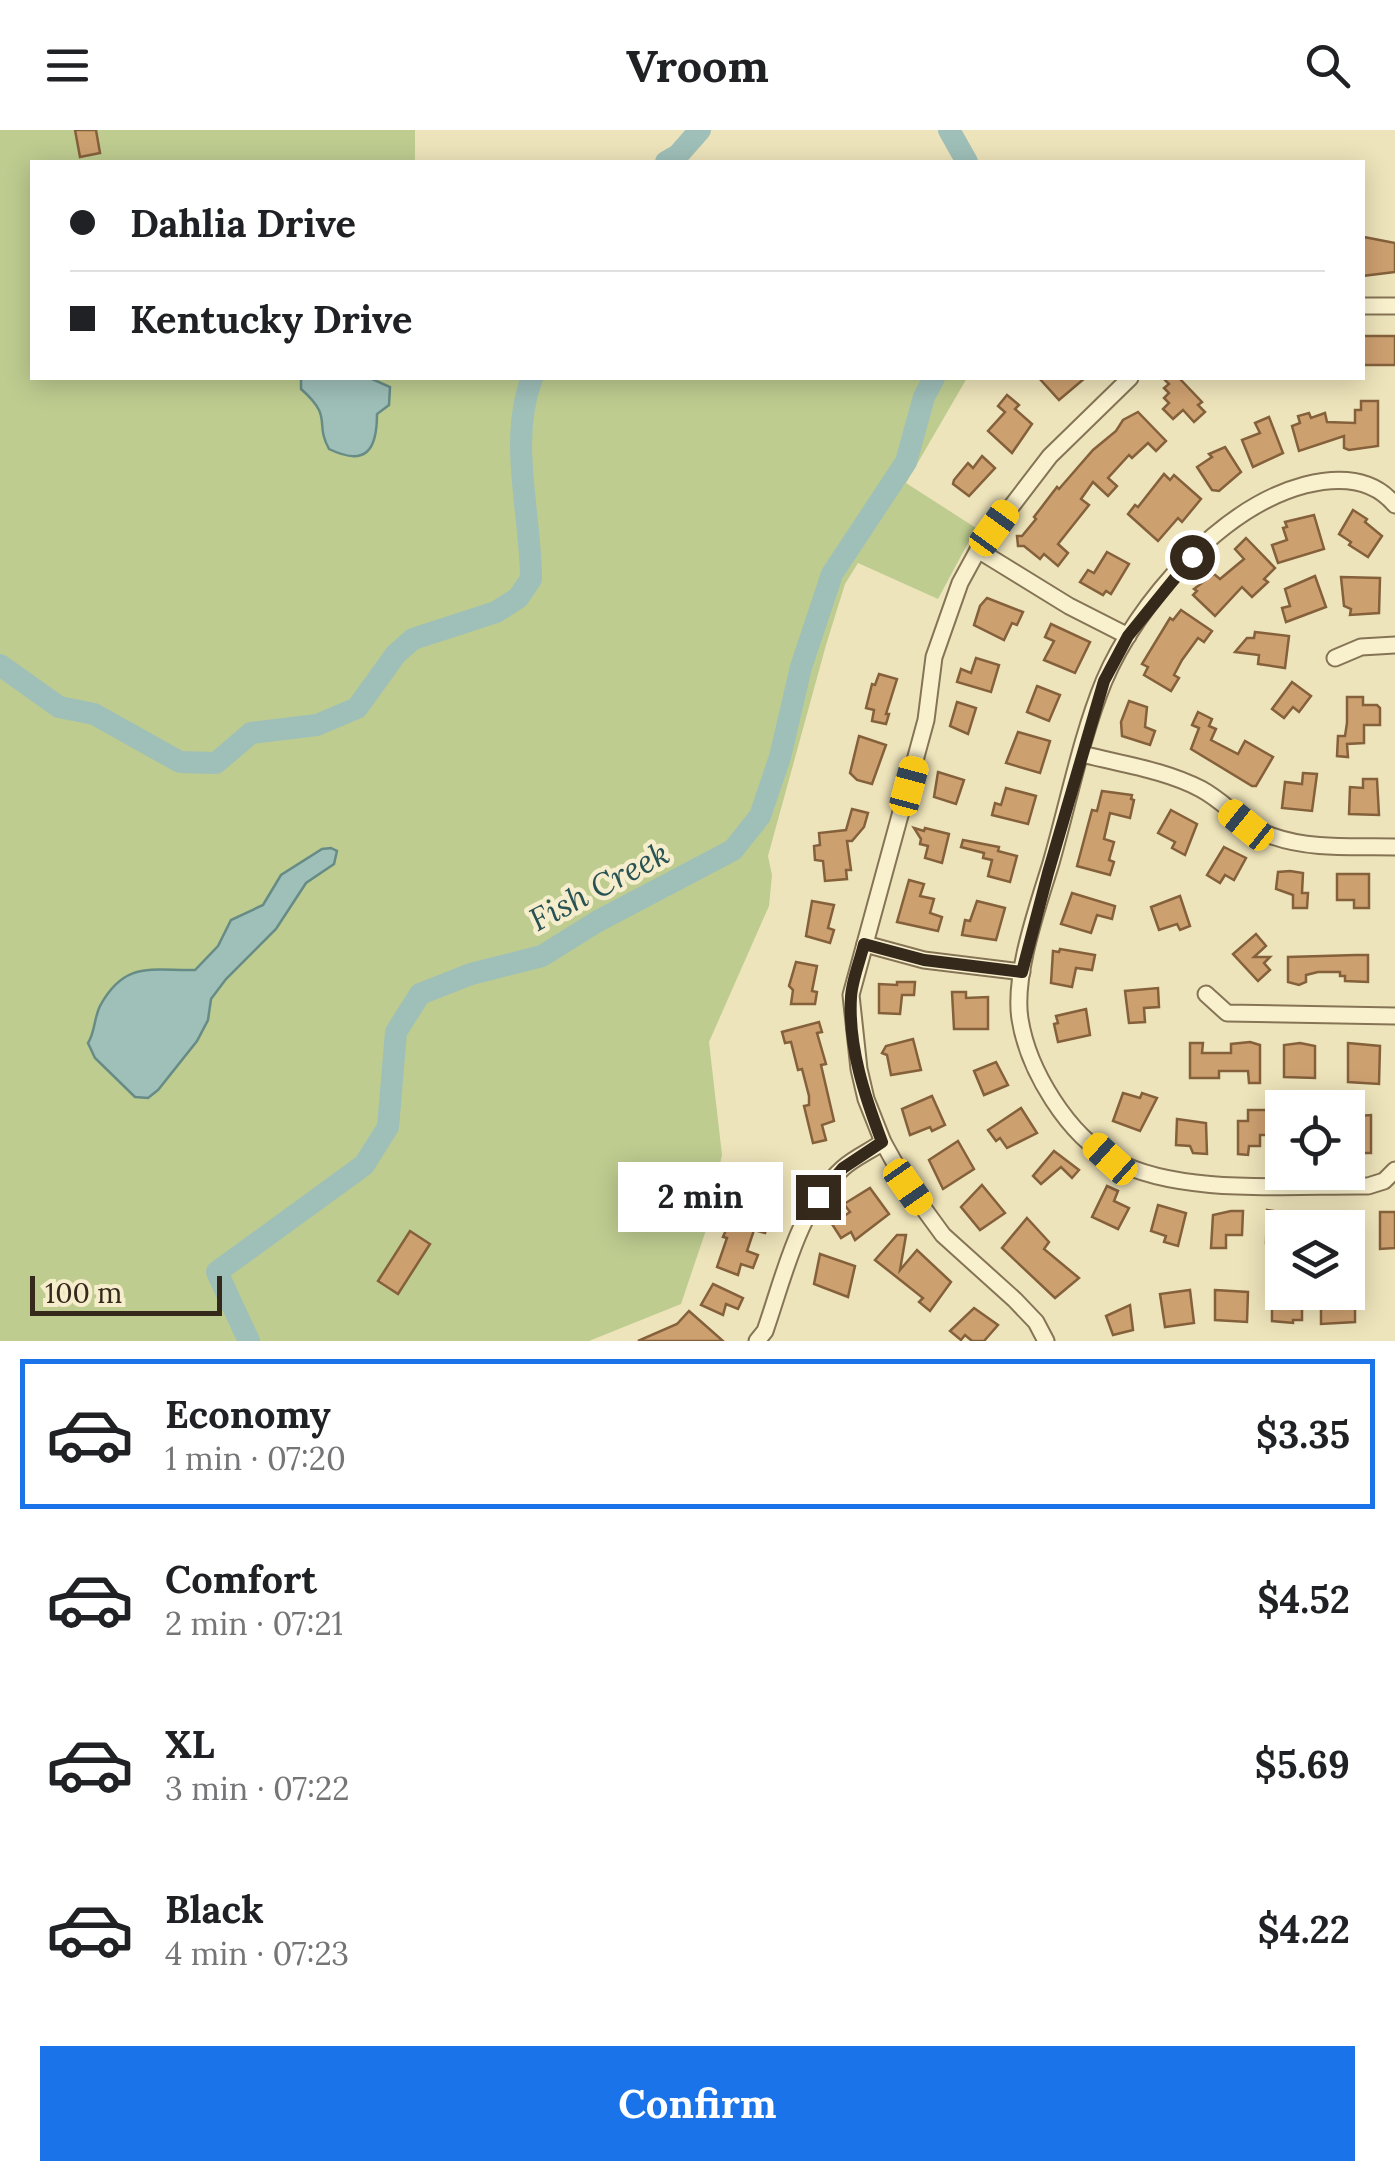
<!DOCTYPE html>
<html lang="en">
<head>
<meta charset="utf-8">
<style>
	body { margin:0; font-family:Lora,serif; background:#f6f6f6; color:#202124; height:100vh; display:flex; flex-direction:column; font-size:38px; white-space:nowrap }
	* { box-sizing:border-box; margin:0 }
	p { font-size:32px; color:#757577 }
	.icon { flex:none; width:55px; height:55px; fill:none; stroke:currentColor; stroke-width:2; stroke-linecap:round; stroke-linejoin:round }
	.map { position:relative; height:1211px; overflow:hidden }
	.panel { display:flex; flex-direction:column; background:#fff; flex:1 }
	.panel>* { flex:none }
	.guide { position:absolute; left:30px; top:30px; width:1335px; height:220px; border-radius:0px; box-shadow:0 5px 25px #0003; display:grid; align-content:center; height:220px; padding:0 40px; background:#fff }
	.fabs { position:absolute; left:1265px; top:960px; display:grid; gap:20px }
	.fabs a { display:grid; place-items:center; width:100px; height:100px; border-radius:0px; background:#fff; box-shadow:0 5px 25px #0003; font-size:50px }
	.scale { position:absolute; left:30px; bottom:25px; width:192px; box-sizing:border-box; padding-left:10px; border:5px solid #34291a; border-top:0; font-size:28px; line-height:35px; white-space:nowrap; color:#34291a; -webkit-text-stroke:8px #f5edcb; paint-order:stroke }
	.end { position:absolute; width:45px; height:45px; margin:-22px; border:12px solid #34291a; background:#fff; box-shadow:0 0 0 5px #fff }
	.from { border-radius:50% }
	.bubble { position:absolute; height:70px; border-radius:0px; background:#fff; box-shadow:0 5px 25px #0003; font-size:32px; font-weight:800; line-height:70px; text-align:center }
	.car { position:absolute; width:30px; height:60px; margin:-30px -15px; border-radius:12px; box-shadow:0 0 8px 2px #0007; background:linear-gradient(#f5c518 24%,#345 0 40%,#f5c518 0 76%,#345 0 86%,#f5c518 0) }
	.guide b { display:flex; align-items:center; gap:35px; height:95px; font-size:38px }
	.guide b+b { border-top:2px solid #e0e0e0 }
	.guide i { width:25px; height:25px; background:#202124 }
	ul { padding:18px 0 0; list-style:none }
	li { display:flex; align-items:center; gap:30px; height:150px; margin:0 20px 15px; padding:0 20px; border:5px solid transparent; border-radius:0px }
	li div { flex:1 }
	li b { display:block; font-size:38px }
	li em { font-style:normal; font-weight:800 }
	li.active { border-color:#1a73e8 }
	li>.icon { width:90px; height:90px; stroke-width:1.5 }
	.primary-button { display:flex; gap:20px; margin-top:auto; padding:20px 40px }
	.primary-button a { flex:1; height:115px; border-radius:0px; background:#1a73e8; color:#fff; font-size:40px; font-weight:800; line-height:115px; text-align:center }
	header { display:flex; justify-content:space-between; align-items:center; height:130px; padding:0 40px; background:#fff; font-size:45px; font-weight:800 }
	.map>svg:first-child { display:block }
</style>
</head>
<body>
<header><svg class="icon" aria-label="menu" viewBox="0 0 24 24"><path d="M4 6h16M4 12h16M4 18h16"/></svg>Vroom<svg class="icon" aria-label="search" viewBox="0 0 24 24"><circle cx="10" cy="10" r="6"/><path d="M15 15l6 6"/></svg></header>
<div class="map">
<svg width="1395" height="1211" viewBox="0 0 1395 1211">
	<rect width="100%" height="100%" fill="#eee4bb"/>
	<!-- green -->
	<polygon fill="#becc90" points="0,0 415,0 415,32 32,32 32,248 967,248 906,353 976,398 938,469 858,433 845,454 826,515 768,726 772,745 769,776 709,912 722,1025 705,1103 681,1174 589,1211 0,1211"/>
	<!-- water -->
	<g fill="#9fbfb9" stroke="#678c86" stroke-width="2.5">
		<path d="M 301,248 L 370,248 L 390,257 L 389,275 L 377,284 C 377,320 366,337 329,319 C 314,292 334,288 301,259 Z"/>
		<path d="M 331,718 L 337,721 L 334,734 L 306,753 L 276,799 L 226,849 L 211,869 L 208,890 L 197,911 L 158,960 L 148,968 L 135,967 L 95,928 L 88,913 C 95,902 94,888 100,876 C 125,830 152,841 195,840 L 218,816 L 231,790 L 263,775 L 281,745 L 322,719 Z"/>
	</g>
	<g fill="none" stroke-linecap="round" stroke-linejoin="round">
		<!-- stream -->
		<polyline stroke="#678c86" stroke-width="4" points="242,1211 245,1208"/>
		<!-- river -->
		<g stroke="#9fbfb9" stroke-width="22">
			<polyline points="949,0 967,32"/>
			<polyline points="666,32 678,25 700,0"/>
			<path d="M 0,535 L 59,577 L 94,584 L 180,632 L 216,633 L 251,603 L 317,595 L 357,578 L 396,524 L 413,509 L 496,482 L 518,468 L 531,449 C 531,384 508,311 532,248"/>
			<polyline points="249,1211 217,1142 364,1035 388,997 396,902 420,864 471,844 542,826 598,791 733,720 760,686 780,627 801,537 832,444 906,332 924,267 934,248"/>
		</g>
	</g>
	<!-- building -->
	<g fill="#cda070" stroke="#84603b" stroke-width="2.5">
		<polygon points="75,0 96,0 100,23 80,27"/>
		<polygon points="1364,107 1395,113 1395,142 1362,146"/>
		<rect x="1362" y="206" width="33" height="29"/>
		<polygon points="1039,248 1085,248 1059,270"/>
		<polygon points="1163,248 1179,248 1202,272 1198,275 1205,282 1194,292 1183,280 1173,289 1163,279 1169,273 1164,268 1169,263 1164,258 1169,254"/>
		<polygon points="1007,265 1019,275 1015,279 1032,294 1012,323 988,301 1005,282 998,276"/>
		<polygon points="1361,271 1378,271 1378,316 1349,320 1344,318 1344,306 1299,321 1292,296 1300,293 1298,286 1309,283 1311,288 1325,283 1327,292 1355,293 1355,280 1361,280"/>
		<polygon points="1138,282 1166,311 1156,321 1148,313 1132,328 1129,325 1108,348 1117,356 1108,366 1093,352 1081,369 1089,375 1058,414 1068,423 1058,436 1044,424 1040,429 1024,416 1018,416 1017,406 1022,406 1036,389 1034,387 1057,357 1059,359 1093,320 1116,301 1123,290"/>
		<polygon points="1269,287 1283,323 1253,337 1242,310 1260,303 1255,293"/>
		<polygon points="1225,317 1241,342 1219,361 1212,360 1197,337 1212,327 1209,324"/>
		<polygon points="982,326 995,338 969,366 953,354 954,350 968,333 973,338"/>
		<polygon points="1164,344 1170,350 1174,345 1201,369 1182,392 1178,388 1158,411 1128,384 1135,375 1138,377"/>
		<polygon points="1353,380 1367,389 1365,392 1382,406 1368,427 1349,415 1351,412 1339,404"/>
		<polygon points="1314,385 1324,419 1278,433 1272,415 1287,410 1283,398 1287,397 1285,392"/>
		<polygon points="1246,408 1275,438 1264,449 1268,452 1252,467 1242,457 1215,486 1193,465 1197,461 1194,459 1214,444 1220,449 1244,429 1235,419"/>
		<polygon points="1107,422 1129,434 1111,464 1106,461 1103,465 1080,452 1088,440 1094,443"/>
		<polygon points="1315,446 1326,477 1286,492 1282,478 1290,476 1285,459"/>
		<polygon points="1341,447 1380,448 1379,483 1350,485 1351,479 1344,476"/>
		<polygon points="987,468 1023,482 1017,495 1012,493 1004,510 974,495 980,476"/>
		<polygon points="1181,480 1212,501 1204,512 1198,508 1182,530 1174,545 1179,548 1171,561 1144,545 1148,537 1142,534 1170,488 1173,490"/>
		<polygon points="1051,494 1090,512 1075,543 1044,530 1054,511 1045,507"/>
		<polygon points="1255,502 1289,506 1285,538 1258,534 1259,525 1235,522 1247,508 1254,508"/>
		<polygon points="976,528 999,535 991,562 957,552 961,539 971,543"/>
		<polygon points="879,544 897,549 886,584 889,584 886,594 872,591 874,580 866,578 872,554 875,555"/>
		<polygon points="1292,552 1311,566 1299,582 1293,577 1284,588 1272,579"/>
		<polygon points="1037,556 1060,565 1049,591 1027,582"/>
		<polygon points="1347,567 1363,567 1363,575 1377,575 1380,578 1380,595 1364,595 1364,613 1347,614 1348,627 1337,626 1338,606 1345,606 1347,593"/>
		<polygon points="1129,571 1147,577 1145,597 1155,601 1150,615 1122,606 1121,592"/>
		<polygon points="957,572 976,578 968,604 950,596"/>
		<polygon points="1198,582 1212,589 1209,596 1216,599 1211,610 1238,624 1245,611 1273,627 1256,656 1252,656 1191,619 1199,598 1192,595"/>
		<polygon points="1018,602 1050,611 1040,643 1006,633"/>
		<polygon points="859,606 886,615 872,654 857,650 850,643"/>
		<polygon points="938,642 964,650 956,674 934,667"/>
		<polygon points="1303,643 1317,644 1312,681 1282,678 1285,652 1302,654"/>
		<polygon points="1363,649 1377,649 1379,685 1349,684 1350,657 1363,658"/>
		<polygon points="1006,658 1036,666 1028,694 992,685 995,673 1001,675"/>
		<polygon points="1102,661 1132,665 1131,669 1134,670 1130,688 1110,683 1104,709 1114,712 1109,730 1114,732 1110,745 1077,736 1092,680 1097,681"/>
		<polygon points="852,679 868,683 864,697 852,711 847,711 851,740 846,740 847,749 825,751 823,731 815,730 814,716 820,715 819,703 846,700"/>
		<polygon points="1171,680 1197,694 1185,725 1172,718 1175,712 1158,703"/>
		<polygon points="914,698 924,701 925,698 949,704 942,733 925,728 928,716 920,714 921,709"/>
		<polygon points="963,710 999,717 998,721 1017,726 1010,752 988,746 992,730 983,728 984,723 961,717"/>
		<polygon points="1224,717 1246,728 1234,750 1225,745 1220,753 1207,745"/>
		<polygon points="1290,741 1303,743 1302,763 1308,763 1307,778 1293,778 1293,765 1276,759 1278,742"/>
		<polygon points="1337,744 1369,744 1369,778 1354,778 1354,770 1337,770"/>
		<polygon points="909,750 924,754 920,766 934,769 930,783 942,787 938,801 897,792"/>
		<polygon points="1072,763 1115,776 1112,789 1097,785 1091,803 1061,794"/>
		<polygon points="1180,766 1190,796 1180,800 1177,794 1159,800 1151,777"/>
		<polygon points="812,771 834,775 828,798 834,800 830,813 806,806"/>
		<polygon points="977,771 1005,778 996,810 962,805 965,790 970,791"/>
		<polygon points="1256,804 1266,816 1254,827 1270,827 1264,833 1270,840 1258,851 1233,824"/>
		<polygon points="1060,819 1095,825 1092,840 1076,838 1072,857 1051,853 1053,821 1059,822"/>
		<polygon points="1356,825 1368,825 1368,852 1345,851 1345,846 1340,846 1340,842 1318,842 1306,845 1306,852 1299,855 1288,852 1288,827"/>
		<polygon points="796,832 817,836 812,861 817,862 815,874 791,874 793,860 789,856"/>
		<polygon points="897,852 915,852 914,865 902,865 900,884 879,883 879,854 897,855"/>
		<polygon points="1158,858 1159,877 1144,878 1145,892 1129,893 1125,861"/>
		<polygon points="952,862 966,862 966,868 988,867 988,899 954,899"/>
		<polygon points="1086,879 1090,905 1058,912 1054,894 1058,893 1056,886"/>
		<polygon points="819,892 822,902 817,903 826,934 821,935 834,991 822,995 826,1010 813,1013 804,976 809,975 809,966 802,939 798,940 791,912 785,913 782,902"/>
		<polygon points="913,909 921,940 891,945 887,925 882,923 886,916"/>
		<polygon points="1250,912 1260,915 1260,953 1249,953 1248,941 1219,941 1219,948 1190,948 1190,913 1203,913 1202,923 1231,923 1231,914"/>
		<polygon points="1300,913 1315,916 1315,948 1284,947 1284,915"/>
		<polygon points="1348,913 1380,916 1379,954 1348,952"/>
		<polygon points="996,932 1008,955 984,965 974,941"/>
		<polygon points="1123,963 1140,968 1142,963 1157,968 1140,1001 1113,991"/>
		<polygon points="932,966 945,995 932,1001 930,997 910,1005 902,979"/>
		<polygon points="1021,978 1037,1003 1007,1018 1000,1008 996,1011 988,1000"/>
		<polygon points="1248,980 1267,980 1267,1005 1260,1005 1260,1016 1249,1016 1248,1025 1238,1024 1238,991 1248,991"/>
		<polygon points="1371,985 1371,1023 1348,1023 1348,990 1358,990 1358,986"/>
		<polygon points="1177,989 1206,993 1207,1024 1193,1023 1190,1016 1176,1015"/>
		<polygon points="958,1011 974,1039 943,1059 929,1030"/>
		<polygon points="1054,1021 1079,1040 1072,1048 1061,1037 1041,1054 1033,1046"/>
		<polygon points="737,1042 768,1051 766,1067 777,1071 765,1103 754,1100 747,1121 758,1125 753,1138 741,1134 738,1145 717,1137 727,1108 723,1107 726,1100 720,1098 732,1062 732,1050"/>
		<polygon points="982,1055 1005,1083 980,1100 961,1077"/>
		<polygon points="1107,1056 1118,1061 1114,1071 1129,1078 1118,1099 1092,1087"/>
		<polygon points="870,1058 889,1084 855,1110 851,1102 841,1108 832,1094 850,1082 844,1074"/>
		<polygon points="1158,1075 1186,1083 1178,1116 1164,1112 1166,1106 1151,1101"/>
		<polygon points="1267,1080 1296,1084 1296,1098 1282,1098 1282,1113 1266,1113"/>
		<polygon points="1231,1081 1243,1081 1242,1105 1226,1105 1226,1118 1211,1118 1213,1085"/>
		<polygon points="1380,1082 1395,1082 1395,1118 1380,1119"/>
		<polygon points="1027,1088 1049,1112 1044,1119 1079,1148 1055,1168 1002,1118"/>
		<polygon points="410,1101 430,1114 398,1164 378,1151"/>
		<polygon points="897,1105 906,1105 900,1140 917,1120 951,1152 930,1181 919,1172 923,1168 875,1130"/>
		<polygon points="820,1124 855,1136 848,1167 814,1154"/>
		<polygon points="713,1154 743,1168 738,1179 726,1174 723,1185 701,1175"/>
		<polygon points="1190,1160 1194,1193 1165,1197 1160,1164"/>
		<polygon points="1215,1160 1248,1162 1247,1192 1215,1190"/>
		<polygon points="1288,1162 1302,1162 1302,1190 1293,1190 1293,1193 1272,1191 1272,1165"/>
		<polygon points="1321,1162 1355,1162 1355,1192 1321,1194"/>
		<polygon points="1130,1175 1133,1200 1113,1205 1106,1186"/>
		<polygon points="974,1178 998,1195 984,1211 972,1211 965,1205 961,1210 950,1201"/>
		<polygon points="689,1181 723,1211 638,1211 677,1194"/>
	</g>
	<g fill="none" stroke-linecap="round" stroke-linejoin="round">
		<defs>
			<g id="minor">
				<polyline points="1362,176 1395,176"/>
				<path d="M 1395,375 C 1372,347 1337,347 1305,355 C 1221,377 1137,473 1104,551 C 1081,607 1068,674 1051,733 C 1038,776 1013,845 1020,889 C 1028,940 1068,1006 1114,1030 C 1179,1066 1293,1055 1368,1056 L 1384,1051 L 1395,1040"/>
				<polyline points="978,420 1069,476 1128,506"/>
				<polyline points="1335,528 1361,517 1395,515"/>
				<path d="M 1082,624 C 1121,634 1165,640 1201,659 C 1227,673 1243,696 1272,706 C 1311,720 1354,716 1395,717"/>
				<polyline points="865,814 924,830 1022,842"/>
				<polyline points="1206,864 1227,883 1395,886"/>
				<path d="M 757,1211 L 765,1201 C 784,1147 798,1078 843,1038 C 854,1028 870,1021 883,1012"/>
				<polyline points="1046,1211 1036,1192 1015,1170 943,1105 908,1057 883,1012 866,969 859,939 851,865 926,590 934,527 960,453 978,420 1050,326 1130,248"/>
			</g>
		</defs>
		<!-- minor casing -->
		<use href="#minor" stroke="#857455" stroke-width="19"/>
		<!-- minor -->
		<use href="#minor" stroke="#f9f1ce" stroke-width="15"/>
	</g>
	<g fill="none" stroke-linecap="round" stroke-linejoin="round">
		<!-- route -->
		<path stroke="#34291a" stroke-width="12" d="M 818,1067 L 843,1038 L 882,1012 C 865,967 848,917 851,867 C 852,850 860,831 864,814 L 924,830 L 1022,842 L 1048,743 L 1104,551 L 1128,506 L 1192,427"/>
	</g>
	<g text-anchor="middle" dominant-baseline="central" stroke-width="9" stroke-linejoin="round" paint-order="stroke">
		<!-- water labels -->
		<g font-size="32" font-style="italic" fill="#295254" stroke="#f5edcb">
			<text transform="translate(599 756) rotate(-28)">Fish Creek</text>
		</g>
	</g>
</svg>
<div class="fabs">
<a><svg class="icon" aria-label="locate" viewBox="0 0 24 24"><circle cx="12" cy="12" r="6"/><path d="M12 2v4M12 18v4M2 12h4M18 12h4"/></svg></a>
<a><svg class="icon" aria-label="layers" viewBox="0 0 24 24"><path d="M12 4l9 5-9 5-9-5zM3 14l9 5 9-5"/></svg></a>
</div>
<div class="scale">100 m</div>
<i class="end from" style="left:1192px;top:427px"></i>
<i class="end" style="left:818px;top:1067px"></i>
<div class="bubble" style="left:618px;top:1032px;width:165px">2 min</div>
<i class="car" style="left:994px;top:398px;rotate:36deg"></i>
<i class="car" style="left:909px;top:656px;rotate:15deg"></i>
<i class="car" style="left:1246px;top:695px;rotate:309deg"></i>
<i class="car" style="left:1110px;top:1029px;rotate:312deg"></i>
<i class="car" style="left:908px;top:1057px;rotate:145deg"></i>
<div class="guide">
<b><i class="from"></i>Dahlia Drive</b>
<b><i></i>Kentucky Drive</b>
</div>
</div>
<section class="panel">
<ul>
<li class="active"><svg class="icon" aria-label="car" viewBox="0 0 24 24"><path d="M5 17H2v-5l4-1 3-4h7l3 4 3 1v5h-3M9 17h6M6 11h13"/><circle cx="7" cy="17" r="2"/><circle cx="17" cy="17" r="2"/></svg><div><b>Economy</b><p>1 min · 07:20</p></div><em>$3.35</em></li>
<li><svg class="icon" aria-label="car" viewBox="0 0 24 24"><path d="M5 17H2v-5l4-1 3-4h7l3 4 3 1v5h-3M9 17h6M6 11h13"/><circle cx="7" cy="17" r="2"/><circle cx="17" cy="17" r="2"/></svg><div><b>Comfort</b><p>2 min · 07:21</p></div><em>$4.52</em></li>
<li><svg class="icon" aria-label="car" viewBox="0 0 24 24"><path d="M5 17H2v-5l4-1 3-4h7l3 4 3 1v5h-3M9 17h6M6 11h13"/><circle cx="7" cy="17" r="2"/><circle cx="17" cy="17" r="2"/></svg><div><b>XL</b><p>3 min · 07:22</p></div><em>$5.69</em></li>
<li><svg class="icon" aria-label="car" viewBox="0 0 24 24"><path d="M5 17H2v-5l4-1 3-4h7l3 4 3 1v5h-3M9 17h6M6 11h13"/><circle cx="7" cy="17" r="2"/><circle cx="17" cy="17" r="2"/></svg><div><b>Black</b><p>4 min · 07:23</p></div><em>$4.22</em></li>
</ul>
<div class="primary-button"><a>Confirm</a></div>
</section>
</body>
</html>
